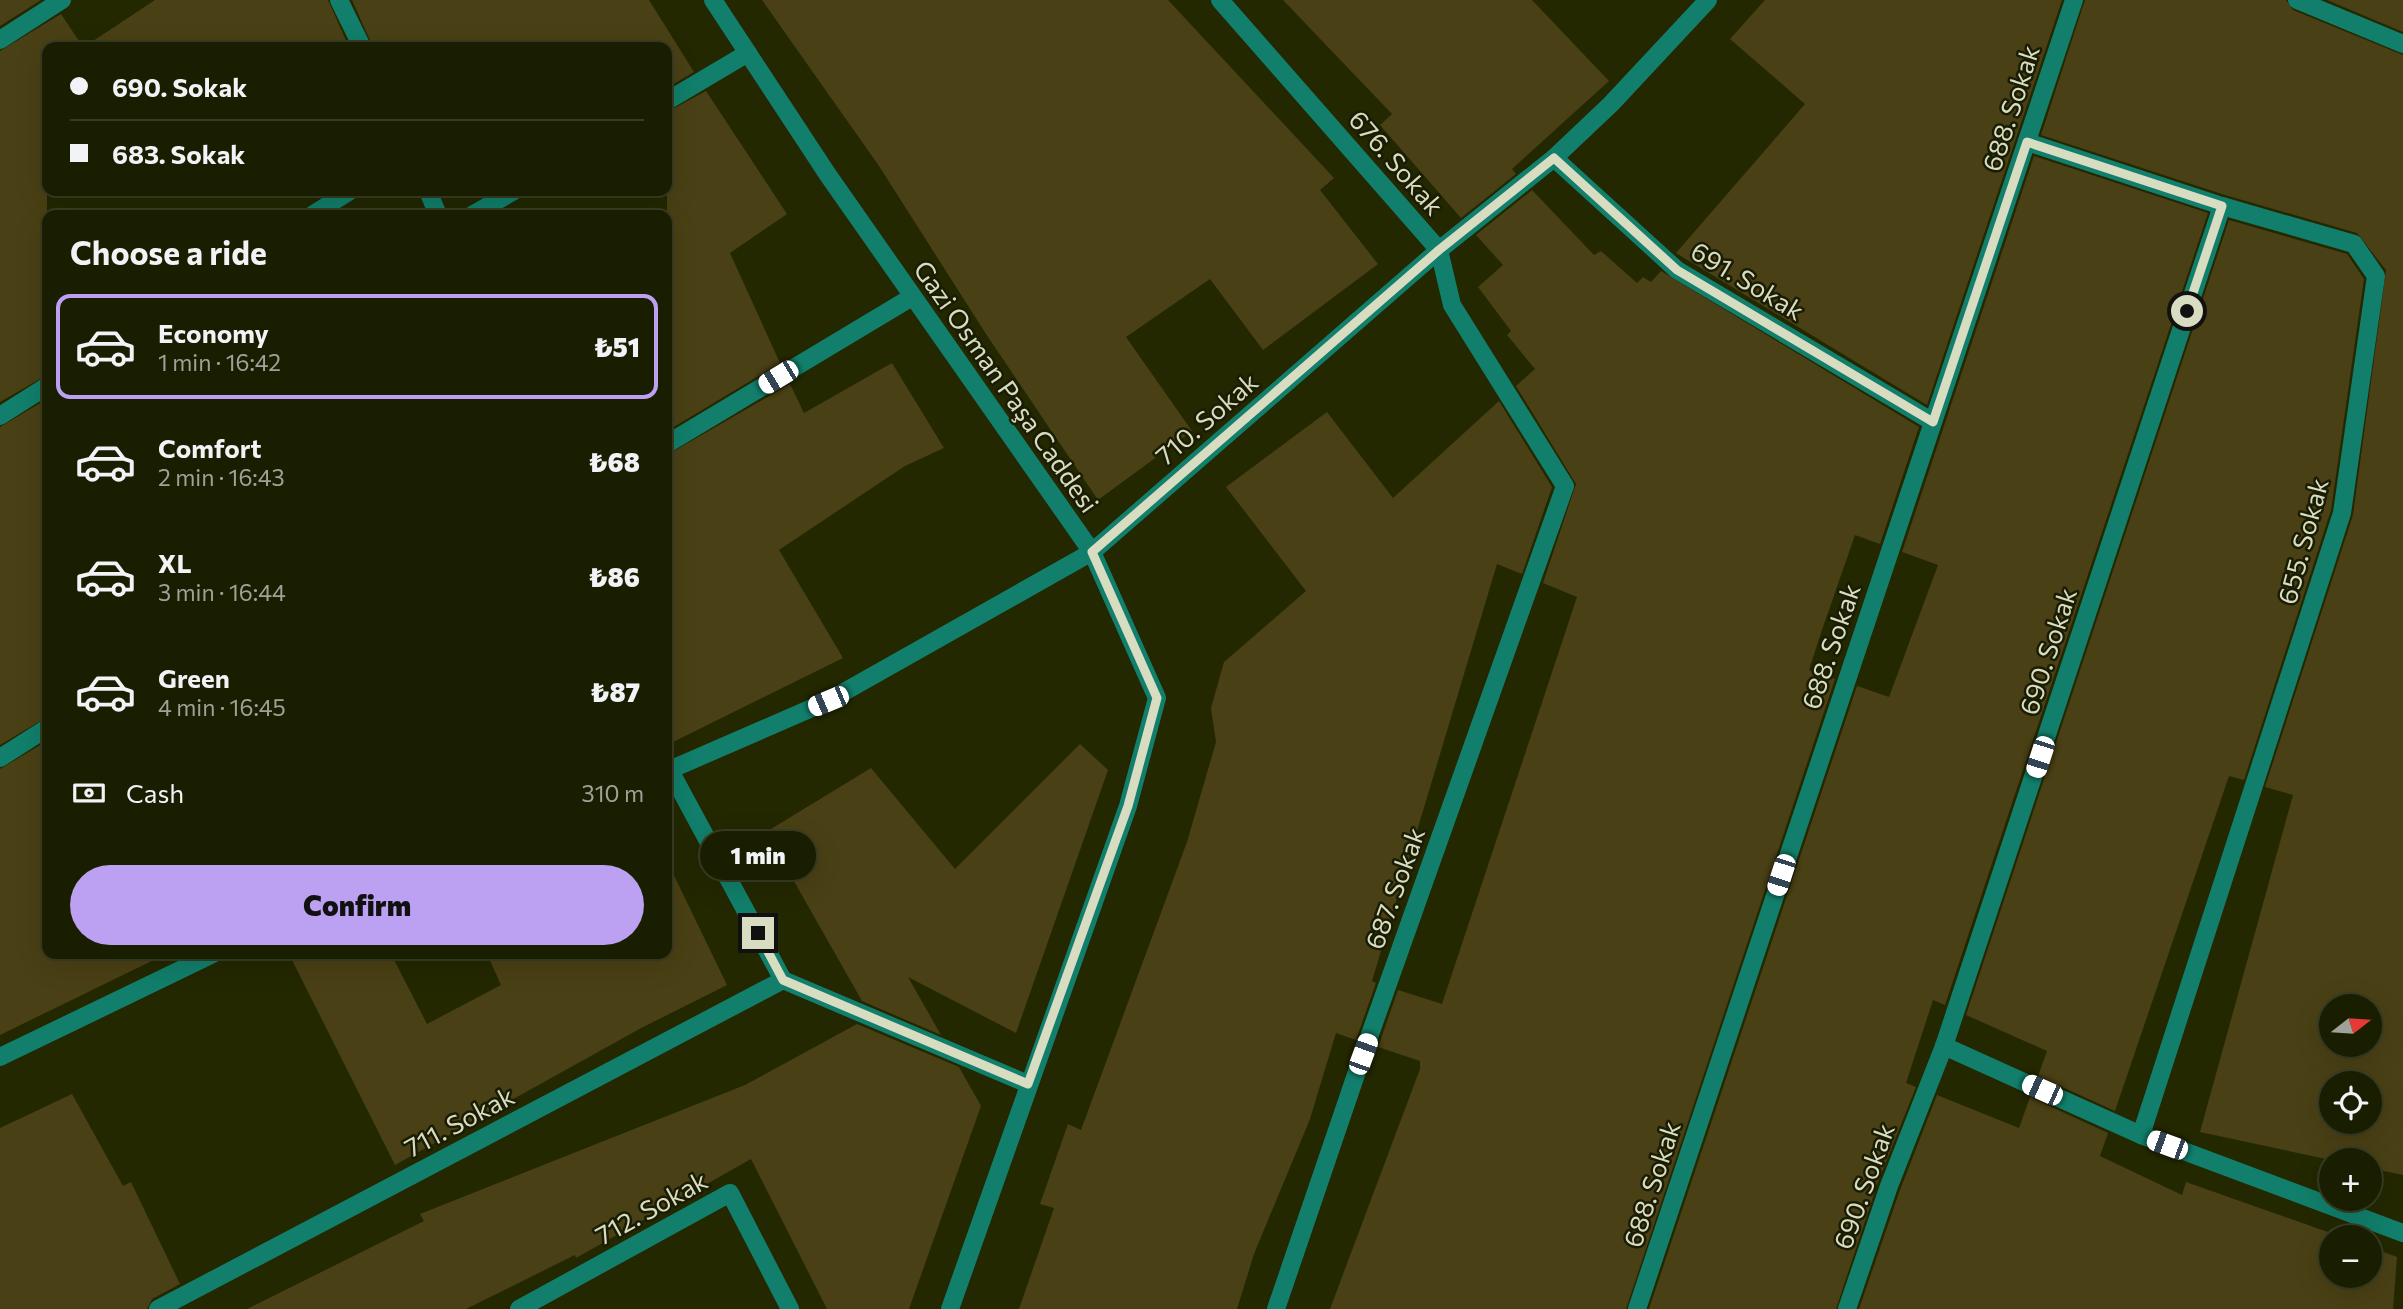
<!DOCTYPE html>
<html lang="en">
<head>
<meta charset="utf-8">
<style>
	body { margin:0; font-family:Commissioner,sans-serif; background:#23270b; color:#f1f3f6; height:100vh; display:flex; flex-direction:column; font-size:26px; white-space:nowrap }
	* { box-sizing:border-box; margin:0 }
	p { font-size:23px; color:#9fa299 }
	.icon { flex:none; width:38px; height:38px; fill:none; stroke:currentColor; stroke-width:2; stroke-linecap:round; stroke-linejoin:round }
	.map { position:relative; flex:1; overflow:hidden }
	.panel { position:absolute; left:42px; top:210px; width:630px; height:749px; display:flex; flex-direction:column; background:#1a1e01; border-radius:14px; box-shadow:0 7px 28px #0002,0 0 0 2px #383c23 }
	.panel>* { flex:none }
	.guide { position:absolute; left:42px; top:42px; width:630px; height:154px; border-radius:14px; box-shadow:0 7px 28px #0002,0 0 0 2px #383c23; display:grid; align-content:center; height:154px; padding:0 28px; background:#1a1e01 }
	.needle { width:46px; rotate:73deg }
	.tools { position:absolute; left:2319px; top:994px; display:grid; gap:14px }
	.tools a { display:grid; place-items:center; width:63px; height:63px; border-radius:50%; background:#1a1e01; box-shadow:0 7px 28px #0002,0 0 0 2px #383c23; font-size:35px }
	.end { position:absolute; width:32px; height:32px; margin:-16px; border:9px solid #d8ddc2; background:#111; box-shadow:0 0 0 4px #111 }
	.from { border-radius:50% }
	.bubble { position:absolute; height:49px; border-radius:24px; background:#1a1e01; box-shadow:0 7px 28px #0002,0 0 0 2px #383c23; font-size:23px; font-weight:800; line-height:49px; text-align:center }
	.car { position:absolute; width:21px; height:42px; margin:-21px -10px; border-radius:9px; box-shadow:0 0 5px 2px #0007; background:linear-gradient(#fff 24%,#345 0 40%,#fff 0 76%,#345 0 86%,#fff 0) }
	.guide b { display:flex; align-items:center; gap:24px; height:66px; font-size:26px }
	.guide b+b { border-top:2px solid #383c23 }
	.guide i { width:18px; height:18px; background:#f1f3f6 }
	ul { padding:0; list-style:none }
	li { display:flex; align-items:center; gap:21px; height:105px; margin:0 14px 10px; padding:0 14px; border:4px solid transparent; border-radius:14px }
	li div { flex:1 }
	li b { display:block; font-size:26px }
	li em { font-style:normal; font-weight:800 }
	li.active { border-color:#bca0f2 }
	li>.icon { width:63px; height:63px; stroke-width:1.5 }
	h2 { padding:0 28px; font-size:32px; line-height:84px }
	.pay { display:flex; align-items:center; gap:18px; height:77px; padding:0 28px; font-size:26px }
	.pay p { margin-inline-start:auto }
	.button { display:flex; gap:14px; margin-top:auto; padding:14px 28px }
	.button a { flex:1; height:80px; border-radius:42px; background:#bca0f2; color:#111; font-size:28px; font-weight:800; line-height:80px; text-align:center }
	.map>svg:first-child { display:block }
</style>
</head>
<body>
<div class="map">
<svg width="2403" height="1309" viewBox="0 0 2403 1309">
	<rect width="100%" height="100%" fill="#232801"/>
	<!-- building -->
	<g fill="#4a4015" fill-rule="evenodd">
		<polygon points="0,0 41,0 0,26"/>
		<polygon points="155,0 328,0 349,47 84,47"/>
		<polygon points="352,0 649,0 694,72 667,88 667,47 373,47"/>
		<polygon points="762,0 1168,0 1334,178 1320,190 1378,264 1263,350 1210,279 1126,337 1192,431 1098,500 986,334 879,166"/>
		<polygon points="1283,0 1532,0 1609,81 1512,169 1516,174 1461,218 1380,125 1392,114"/>
		<polygon points="1765,0 2062,0 1927,405 1676,253 1805,104 1730,39"/>
		<path d="M 2085,0 L 2286,0 L 2293,10 L 2403,55 L 2403,1175 L 2370,1168 L 2370,1160 L 2331,1160 L 2200,1132 L 2293,795 L 2265,787 L 2353,515 L 2386,270 L 2357,233 L 2225,195 L 2041,135 ZM 2331,1006 L 2370,1006 L 2370,1045 L 2331,1045 ZM 2331,1083 L 2370,1083 L 2370,1122 L 2331,1122 Z"/>
		<polygon points="2327,0 2403,0 2403,32"/>
		<polygon points="61,14 83,47 47,47 47,375 0,402 0,51"/>
		<polygon points="706,91 787,214 730,253 780,363 667,431 667,112"/>
		<polygon points="2034,156 2208,213 1945,1005 1933,1000 1906,1083 1916,1087 1878,1182 1836,1309 1649,1309 1857,686 1889,697 1938,565 1902,552"/>
		<polygon points="1532,190 1594,255 1601,251 1637,283 1643,277 1651,282 1661,271 1919,427 1880,544 1855,535 1822,630 1809,670 1835,679 1626,1309 1330,1309 1420,1069 1420,1061 1378,1047 1398,990 1442,1004 1577,597 1543,583 1576,484 1516,386 1535,369 1507,335 1511,331 1478,287 1503,265 1476,235"/>
		<polygon points="2229,220 2347,254 2364,279 2331,510 2244,780 2229,776 2115,1111 2038,1076 2047,1051 1966,1015"/>
		<polygon points="892,363 944,448 905,466 779,550 843,658 667,745 667,455 790,384 804,413"/>
		<polygon points="47,399 47,717 0,745 0,427"/>
		<polygon points="1499,401 1552,487 1522,574 1497,564 1372,981 1376,983 1356,1040 1336,1033 1310,1119 1254,1254 1237,1309 1019,1309 1054,1208 1040,1204 1068,1124 1081,1130 1187,842 1216,742 1211,708 1224,662 1306,591 1226,487 1327,412 1393,498"/>
		<polygon points="47,741 47,954 166,954 0,1035 0,769"/>
		<polygon points="1080,744 1108,770 1016,1033 908,977 941,1035 862,1001 766,832 871,768 955,869"/>
		<polygon points="667,861 727,985 643,1027 395,1165 289,954 391,954 427,1024 501,985 487,954 667,954"/>
		<polygon points="857,1024 959,1067 981,1106 909,1309 827,1309 751,1159 576,1258 575,1255 466,1309 247,1309 424,1221 420,1214 745,1085"/>
		<polygon points="72,1094 123,1186 131,1182 180,1284 152,1299 147,1309 0,1309 0,1128"/>
		<polygon points="1937,1095 2019,1128 2030,1097 2108,1133 2100,1156 2182,1195 2186,1182 2342,1237 2331,1237 2331,1276 2370,1276 2370,1247 2397,1257 2393,1309 1859,1309 1900,1190"/>
	</g>
	<g fill="none" stroke-linecap="round" stroke-linejoin="round">
		<!-- minor -->
		<g stroke="#117f6b" stroke-width="18">
			<polyline points="339,0 362,47"/>
			<polyline points="713,0 828,175 1092,552 1157,698 1128,806 950,1309"/>
			<polyline points="1220,0 1439,250 1452,305 1565,486 1363,1054 1276,1309"/>
			<polyline points="2297,0 2403,44"/>
			<polyline points="0,40 62,0"/>
			<polyline points="667,101 748,53"/>
			<polyline points="2027,142 2222,206 2354,244 2376,276 2342,513 2141,1135"/>
			<polyline points="1554,158 1677,270 1933,422"/>
			<polyline points="428,191 438,215"/>
			<polyline points="312,215 350,191"/>
			<polyline points="472,215 514,191"/>
			<polyline points="0,416 47,386"/>
			<polyline points="667,444 912,297"/>
			<polyline points="0,758 47,728"/>
			<polyline points="667,765 783,980"/>
			<polyline points="667,771 828,701 1092,552 1439,250 1554,158 1611,104 1708,0"/>
			<polyline points="783,980 1028,1084"/>
			<polyline points="1944,1046 2141,1135 2403,1233"/>
			<polyline points="0,1057 213,954"/>
			<polyline points="158,1309 783,980"/>
			<polyline points="519,1309 730,1193 790,1309"/>
			<polyline points="1637,1309 2074,0"/>
			<polyline points="1847,1309 1889,1186 1944,1046 2222,206"/>
		</g>
	</g>
	<g fill="none" stroke-linecap="round" stroke-linejoin="round">
		<!-- route -->
		<polyline stroke="#d8ddc2" stroke-width="9" points="758,933 783,980 1028,1084 1128,806 1157,698 1092,552 1439,250 1554,158 1677,270 1933,422 2027,142 2222,206 2187,311"/>
	</g>
	<g text-anchor="middle" dominant-baseline="central" stroke-width="5" stroke-linejoin="round" paint-order="stroke">
		<!-- street labels -->
		<g font-size="26" fill="#d8ddc2" stroke="#1a1d03">
			<text transform="translate(2010 108) rotate(-72)">688. Sokak</text>
			<text transform="translate(1397 162) rotate(49)">676. Sokak</text>
			<text transform="translate(1748 280) rotate(31)">691. Sokak</text>
			<text transform="translate(1007 386) rotate(55)">Gazi Osman Paşa Caddesi</text>
			<text transform="translate(1206 418) rotate(-41)">710. Sokak</text>
			<text transform="translate(2302 541) rotate(-75)">655. Sokak</text>
			<text transform="translate(1830 646) rotate(-71)">688. Sokak</text>
			<text transform="translate(2047 651) rotate(-72)">690. Sokak</text>
			<text transform="translate(1394 888) rotate(-70)">687. Sokak</text>
			<text transform="translate(459 1121) rotate(-28)">711. Sokak</text>
			<text transform="translate(1651 1184) rotate(-72)">688. Sokak</text>
			<text transform="translate(1863 1186) rotate(-70)">690. Sokak</text>
			<text transform="translate(651 1207) rotate(-29)">712. Sokak</text>
		</g>
	</g>
</svg>
<div class="tools">
<a><svg class="needle" viewBox="-14 -14 28 28"><path d="M0-13l5 13h-10z" fill="#e53935"/><path d="M0 13l5-13h-10z" fill="#9fa299"/></svg></a>
<a><svg class="icon" aria-label="locate" viewBox="0 0 24 24"><circle cx="12" cy="12" r="6"/><path d="M12 2v4M12 18v4M2 12h4M18 12h4"/></svg></a>
<a>+</a>
<a>−</a>
</div>
<i class="end from" style="left:2187px;top:311px"></i>
<i class="end" style="left:758px;top:933px"></i>
<div class="bubble" style="left:700px;top:831px;width:116px">1 min</div>
<i class="car" style="left:778px;top:377px;rotate:239deg"></i>
<i class="car" style="left:828px;top:701px;rotate:247deg"></i>
<i class="car" style="left:2040px;top:757px;rotate:198deg"></i>
<i class="car" style="left:1781px;top:875px;rotate:198deg"></i>
<i class="car" style="left:1363px;top:1054px;rotate:20deg"></i>
<i class="car" style="left:2042px;top:1090px;rotate:294deg"></i>
<i class="car" style="left:2167px;top:1145px;rotate:290deg"></i>
<div class="guide">
<b><i class="from"></i>690. Sokak</b>
<b><i></i>683. Sokak</b>
</div>
<section class="panel">
<h2>Choose a ride</h2>
<ul>
<li class="active"><svg class="icon" aria-label="car" viewBox="0 0 24 24"><path d="M5 17H2v-5l4-1 3-4h7l3 4 3 1v5h-3M9 17h6M6 11h13"/><circle cx="7" cy="17" r="2"/><circle cx="17" cy="17" r="2"/></svg><div><b>Economy</b><p>1 min · 16:42</p></div><em>₺51</em></li>
<li><svg class="icon" aria-label="car" viewBox="0 0 24 24"><path d="M5 17H2v-5l4-1 3-4h7l3 4 3 1v5h-3M9 17h6M6 11h13"/><circle cx="7" cy="17" r="2"/><circle cx="17" cy="17" r="2"/></svg><div><b>Comfort</b><p>2 min · 16:43</p></div><em>₺68</em></li>
<li><svg class="icon" aria-label="car" viewBox="0 0 24 24"><path d="M5 17H2v-5l4-1 3-4h7l3 4 3 1v5h-3M9 17h6M6 11h13"/><circle cx="7" cy="17" r="2"/><circle cx="17" cy="17" r="2"/></svg><div><b>XL</b><p>3 min · 16:44</p></div><em>₺86</em></li>
<li><svg class="icon" aria-label="car" viewBox="0 0 24 24"><path d="M5 17H2v-5l4-1 3-4h7l3 4 3 1v5h-3M9 17h6M6 11h13"/><circle cx="7" cy="17" r="2"/><circle cx="17" cy="17" r="2"/></svg><div><b>Green</b><p>4 min · 16:45</p></div><em>₺87</em></li>
</ul>
<div class="pay"><svg class="icon" aria-label="cash" viewBox="0 0 24 24"><path d="M3 7h18v10H3z"/><circle cx="12" cy="12" r="2"/></svg>Cash<p>310 m</p></div>
<div class="button"><a>Confirm</a></div>
</section>
</div>
</body>
</html>
